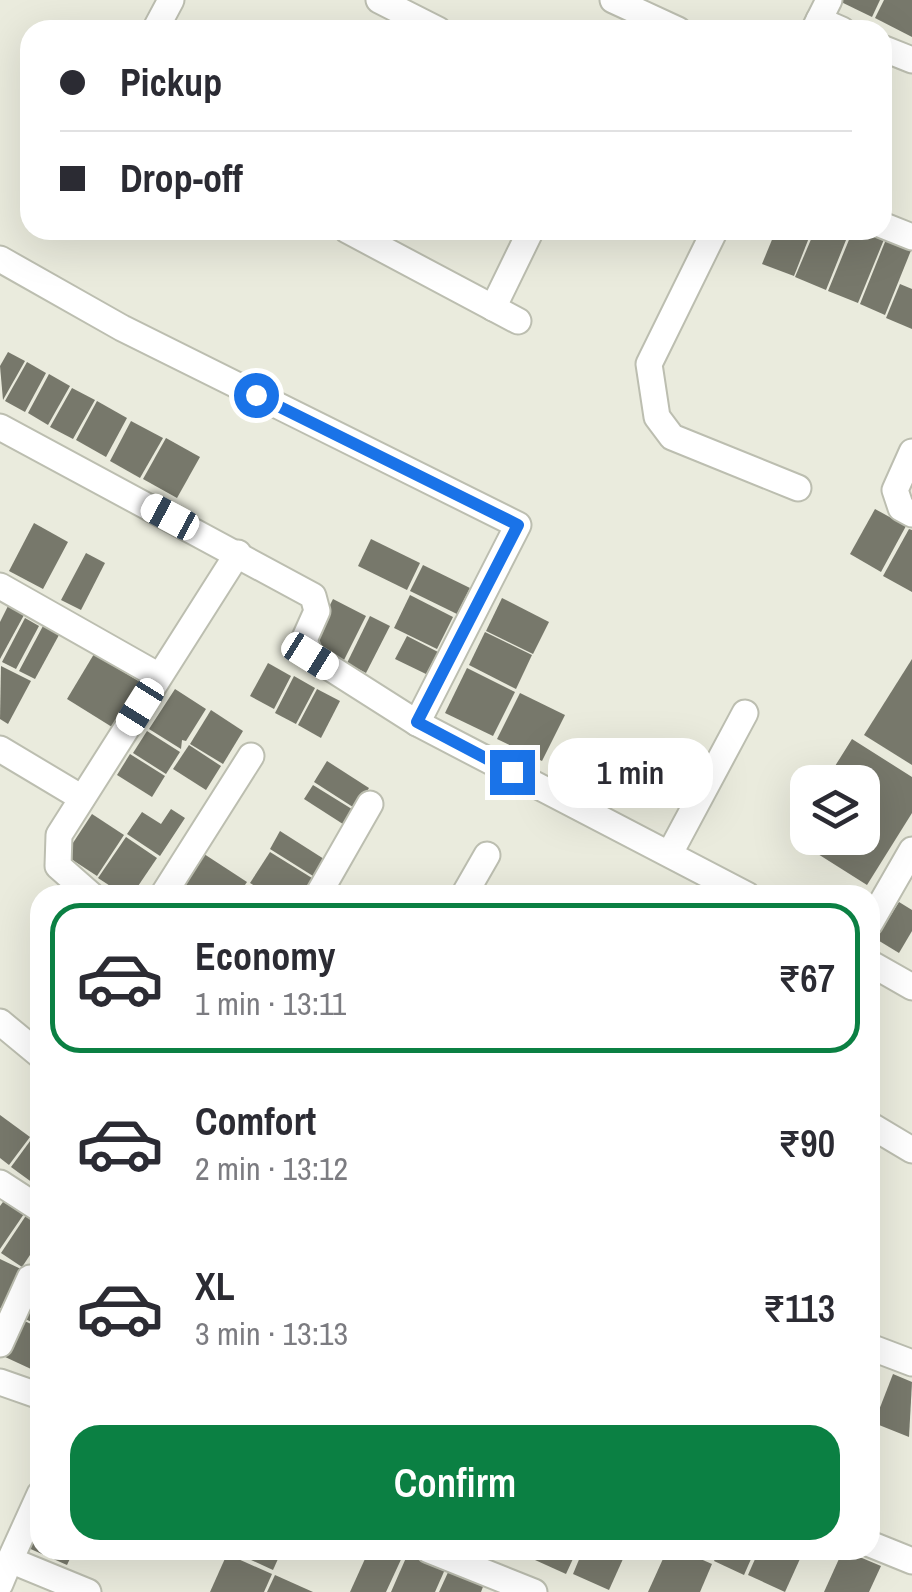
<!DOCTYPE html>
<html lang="en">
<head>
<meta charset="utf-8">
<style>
	body { margin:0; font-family:"Archivo Narrow",sans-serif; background:#f2f2f3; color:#2b2b33; height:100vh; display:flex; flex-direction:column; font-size:38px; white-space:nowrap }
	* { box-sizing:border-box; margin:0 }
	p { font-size:32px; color:#7c7c81 }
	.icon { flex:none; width:55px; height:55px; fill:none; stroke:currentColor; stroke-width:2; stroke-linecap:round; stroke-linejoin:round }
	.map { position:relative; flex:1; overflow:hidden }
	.drawer { position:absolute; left:30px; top:885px; width:850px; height:675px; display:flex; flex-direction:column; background:#fff; border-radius:30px; box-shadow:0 10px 40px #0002 }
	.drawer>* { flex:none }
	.hud { position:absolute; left:20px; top:20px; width:872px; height:220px; border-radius:30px; box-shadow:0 10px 40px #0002; display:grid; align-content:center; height:220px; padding:0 40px; background:#fff }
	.fabs { position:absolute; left:790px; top:765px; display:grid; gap:20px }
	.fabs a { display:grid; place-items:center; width:90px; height:90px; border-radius:20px; background:#fff; box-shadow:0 10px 40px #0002; font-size:50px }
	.end { position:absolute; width:45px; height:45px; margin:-22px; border:12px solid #1a73e8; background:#fff; box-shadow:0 0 0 5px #fff }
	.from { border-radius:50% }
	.bubble { position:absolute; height:70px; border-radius:30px; background:#fff; box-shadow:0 10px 40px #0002; font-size:32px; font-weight:600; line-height:70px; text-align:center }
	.car { position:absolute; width:30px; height:60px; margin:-30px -15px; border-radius:12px; box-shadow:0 0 8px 2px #0007; background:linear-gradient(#fff 24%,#345 0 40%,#fff 0 76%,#345 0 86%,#fff 0) }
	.hud b { display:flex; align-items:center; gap:35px; height:95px; font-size:38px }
	.hud b+b { border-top:2px solid #e1e1e2 }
	.hud i { width:25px; height:25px; background:#2b2b33 }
	ul { padding:18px 0 0; list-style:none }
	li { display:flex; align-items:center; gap:30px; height:150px; margin:0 20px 15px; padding:0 20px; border:5px solid transparent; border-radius:30px }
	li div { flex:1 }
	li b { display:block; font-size:38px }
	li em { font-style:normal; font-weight:600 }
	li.active { border-color:#0b8043 }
	li>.icon { width:90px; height:90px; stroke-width:1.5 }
	.cta { display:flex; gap:20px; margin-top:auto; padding:20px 40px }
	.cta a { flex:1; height:115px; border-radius:30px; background:#0b8043; color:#fff; font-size:40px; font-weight:600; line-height:115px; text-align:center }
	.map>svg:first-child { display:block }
</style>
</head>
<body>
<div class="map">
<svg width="912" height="1592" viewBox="0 0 912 1592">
	<rect width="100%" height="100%" fill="#eaebdd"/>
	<!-- building -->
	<g fill="#77786b">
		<polygon points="837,0 880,0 872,17"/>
		<polygon points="884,0 912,0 912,37 875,18"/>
		<polygon points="776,230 812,230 794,276 762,264"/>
		<polygon points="815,230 850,230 826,290 795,277"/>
		<polygon points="853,230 885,237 858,303 828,291"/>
		<polygon points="887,237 912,248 885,315 860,304"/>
		<polygon points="900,284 912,289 912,329 886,318"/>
		<polygon points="8,352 25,361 3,400 0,366"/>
		<polygon points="27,362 46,373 25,412 5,401"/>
		<polygon points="49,374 70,386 48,425 28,413"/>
		<polygon points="72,388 95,400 73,439 50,427"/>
		<polygon points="97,401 127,418 106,457 76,440"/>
		<polygon points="131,421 163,438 140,478 110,461"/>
		<polygon points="166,438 200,457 177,498 143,479"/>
		<polygon points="875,509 906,526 881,572 850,554"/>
		<polygon points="34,523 68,542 43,589 9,571"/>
		<polygon points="909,529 912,530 912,592 883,576"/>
		<polygon points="371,539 420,563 407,590 358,566"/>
		<polygon points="86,553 105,563 81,610 61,600"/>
		<polygon points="423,565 470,588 457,614 410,591"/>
		<polygon points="410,595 453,617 437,649 394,628"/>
		<polygon points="502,598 549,622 533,654 486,631"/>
		<polygon points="333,599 366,616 344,660 311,643"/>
		<polygon points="8,606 24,615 0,659 0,622"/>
		<polygon points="370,616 390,626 366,673 347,663"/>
		<polygon points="25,618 39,626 16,669 2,662"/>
		<polygon points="43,626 59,635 35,679 19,671"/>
		<polygon points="485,632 532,655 516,689 469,665"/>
		<polygon points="407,636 438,652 426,674 395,659"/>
		<polygon points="94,654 140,682 112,727 67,699"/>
		<polygon points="912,659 912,765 864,735"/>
		<polygon points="268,663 291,676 274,709 250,696"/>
		<polygon points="1,666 31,681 8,724 0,719"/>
		<polygon points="467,668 515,692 493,736 445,713"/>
		<polygon points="294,676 315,688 296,724 275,713"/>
		<polygon points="175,689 206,709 186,741 182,740 181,749 149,729"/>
		<polygon points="317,689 340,701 321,738 298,725"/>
		<polygon points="520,693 565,715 542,761 497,739"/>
		<polygon points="211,710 243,731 223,764 190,744"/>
		<polygon points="147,731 180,752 166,774 133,753"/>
		<polygon points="852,739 912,777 912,813 867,885 791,837 808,810 808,838 862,838 862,782 825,782"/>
		<polygon points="189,745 221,766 206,790 173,769"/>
		<polygon points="130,754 165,776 152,797 117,775"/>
		<polygon points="327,761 369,788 356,809 314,782"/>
		<polygon points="313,785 355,811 346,826 304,799"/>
		<polygon points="171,809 185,818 160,856 127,834 142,812 161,824"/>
		<polygon points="92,814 124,835 97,876 65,855"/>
		<polygon points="280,831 324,859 313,876 270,849"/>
		<polygon points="126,837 157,858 132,895 124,895 98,878"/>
		<polygon points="201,852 247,882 238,895 197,895 180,884"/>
		<polygon points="270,852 312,878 302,895 269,895 250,883"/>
		<polygon points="899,902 912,910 912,931 899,953 876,939"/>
		<polygon points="0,1115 30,1137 9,1165 0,1158"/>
		<polygon points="33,1137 40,1143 37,1186 11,1167"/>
		<polygon points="6,1198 26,1211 0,1249 0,1206"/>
		<polygon points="27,1214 40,1222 40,1240 22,1267 1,1253"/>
		<polygon points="0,1259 23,1270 4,1310 0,1308"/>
		<polygon points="36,1285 40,1287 40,1326 21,1317"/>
		<polygon points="20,1319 40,1328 40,1350 31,1369 3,1356"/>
		<polygon points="893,1374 912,1382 909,1437 874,1423"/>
		<polygon points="40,1515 40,1550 74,1550 67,1565 26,1547"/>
		<polygon points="229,1550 282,1550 273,1570"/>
		<polygon points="369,1550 404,1553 386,1592 350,1592"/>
		<polygon points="540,1550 577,1550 566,1574 535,1560"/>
		<polygon points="583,1550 627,1550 609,1590 573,1574"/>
		<polygon points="667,1550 680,1550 712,1564 700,1592 648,1592"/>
		<polygon points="719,1550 755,1550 744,1575 714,1561"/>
		<polygon points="759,1550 804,1550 785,1592 748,1575"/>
		<polygon points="843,1550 881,1566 869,1592 824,1592"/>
		<polygon points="409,1551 446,1567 435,1592 391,1592"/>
		<polygon points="227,1554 272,1574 264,1592 210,1592"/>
		<polygon points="450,1568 484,1584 481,1592 439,1592"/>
		<polygon points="275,1575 313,1592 267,1592"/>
	</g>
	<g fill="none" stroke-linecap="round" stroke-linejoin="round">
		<defs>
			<g id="street">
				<polyline points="379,0 438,30"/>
				<polyline points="613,0 678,30"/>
				<polyline points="819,20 842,30"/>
				<polyline points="155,30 171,0"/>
				<polyline points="814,30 829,0"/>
				<polyline points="882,48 912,60"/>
				<polyline points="882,225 912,237"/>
				<polyline points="347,230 518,321"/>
				<polyline points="715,230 649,364 657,417 672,437 798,488"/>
				<polyline points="0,259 122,328 518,525 417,723"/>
				<polyline points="493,308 531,230"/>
				<polyline points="0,427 313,596 317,611 304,640 310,655 417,723 747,895"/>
				<polyline points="912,452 895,490 901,508 912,514"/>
				<polyline points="0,586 159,676"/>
				<polyline points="0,749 82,798"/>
				<polyline points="670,853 745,713"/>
				<polyline points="91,895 58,866 59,835 238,553"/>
				<polyline points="163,895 251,756"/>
				<polyline points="318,895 370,804"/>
				<polyline points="464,895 487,855"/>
				<polyline points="870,923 912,850"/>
				<polyline points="870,963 912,987"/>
				<polyline points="0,1022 40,1055"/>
				<polyline points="870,1125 912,1150"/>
				<polyline points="0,1183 40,1209"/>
				<polyline points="0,1344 30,1278"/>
				<polyline points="870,1347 912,1363"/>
				<polyline points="0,1382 40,1396"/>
				<polyline points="40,1494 10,1560 88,1592"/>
				<polyline points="870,1544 912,1561"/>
				<polyline points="429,1550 534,1592"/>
				<polyline points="0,1584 10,1560"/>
			</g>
		</defs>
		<!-- street casing -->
		<use href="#street" stroke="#bcbeb0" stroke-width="29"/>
		<!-- street -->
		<use href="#street" stroke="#fff" stroke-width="25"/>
	</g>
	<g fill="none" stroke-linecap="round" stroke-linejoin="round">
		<!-- route -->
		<polyline stroke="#1a73e8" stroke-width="12" points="256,395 518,525 417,722 512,772"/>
	</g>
</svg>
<div class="fabs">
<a><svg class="icon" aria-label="layers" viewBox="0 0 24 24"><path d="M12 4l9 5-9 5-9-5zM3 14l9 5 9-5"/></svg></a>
</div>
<i class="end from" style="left:256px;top:395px"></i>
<i class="end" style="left:512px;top:772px"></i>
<div class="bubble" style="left:548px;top:738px;width:165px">1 min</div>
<i class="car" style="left:170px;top:517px;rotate:298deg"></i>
<i class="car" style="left:310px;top:656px;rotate:122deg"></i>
<i class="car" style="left:140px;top:707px;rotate:212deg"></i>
<div class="hud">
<b><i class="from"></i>Pickup</b>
<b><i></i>Drop-off</b>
</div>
<section class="drawer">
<ul>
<li class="active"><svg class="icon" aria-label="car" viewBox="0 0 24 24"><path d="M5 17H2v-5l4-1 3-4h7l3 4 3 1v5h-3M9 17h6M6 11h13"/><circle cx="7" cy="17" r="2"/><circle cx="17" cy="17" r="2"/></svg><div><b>Economy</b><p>1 min · 13:11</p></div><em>₹67</em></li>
<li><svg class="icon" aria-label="car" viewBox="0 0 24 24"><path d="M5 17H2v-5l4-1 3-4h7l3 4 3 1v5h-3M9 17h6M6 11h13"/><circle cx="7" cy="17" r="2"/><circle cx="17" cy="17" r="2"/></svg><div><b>Comfort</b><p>2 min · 13:12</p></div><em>₹90</em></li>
<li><svg class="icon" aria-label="car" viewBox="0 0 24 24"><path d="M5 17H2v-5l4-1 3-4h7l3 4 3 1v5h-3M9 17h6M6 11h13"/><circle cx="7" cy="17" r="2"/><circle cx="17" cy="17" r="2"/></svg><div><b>XL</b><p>3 min · 13:13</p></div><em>₹113</em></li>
</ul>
<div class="cta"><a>Confirm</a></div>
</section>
</div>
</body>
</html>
